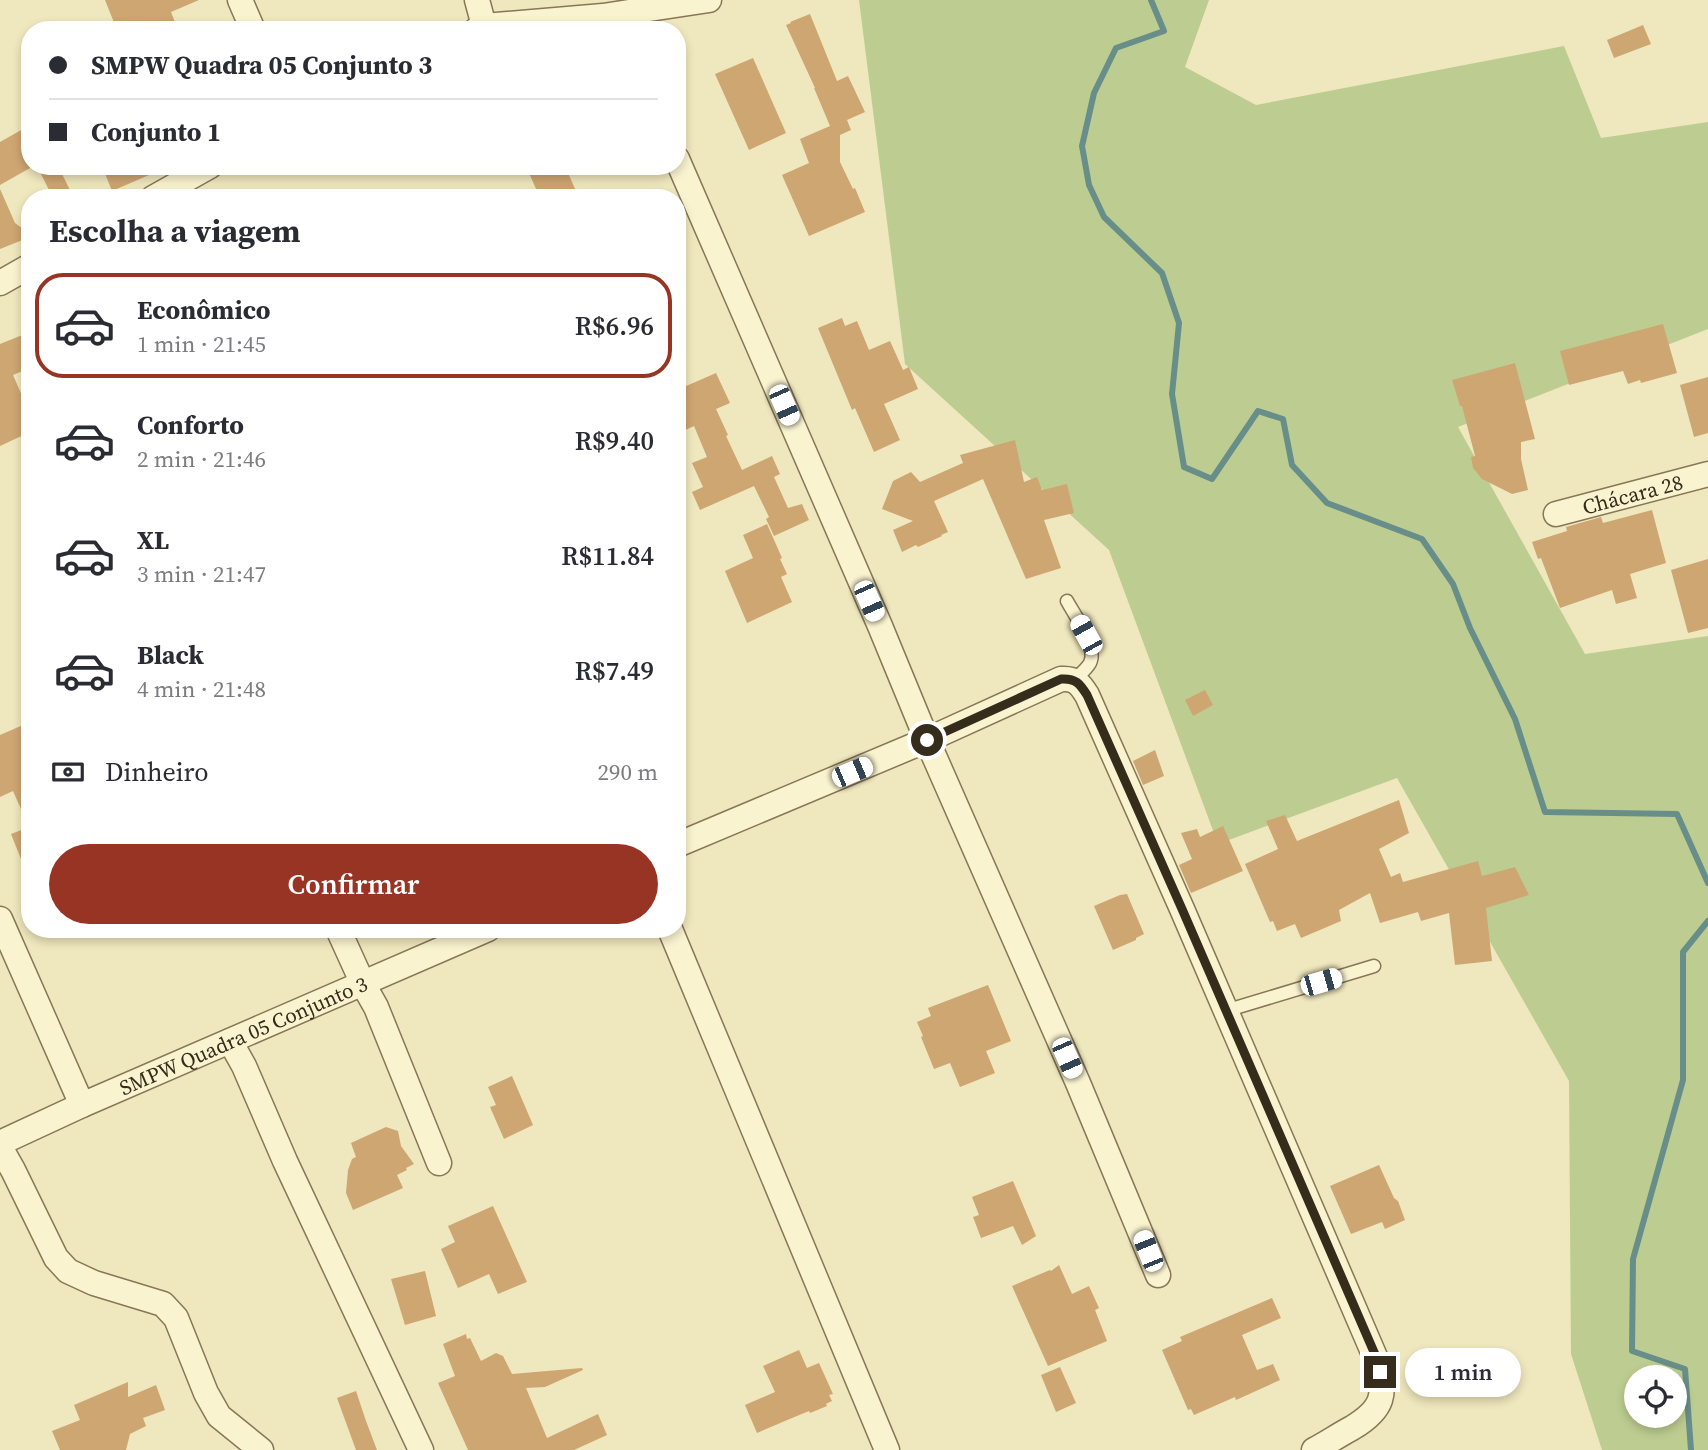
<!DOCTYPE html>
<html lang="pt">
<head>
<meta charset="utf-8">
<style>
	body { margin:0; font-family:"Source Serif 4",serif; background:#f2f2f3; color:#2b2b33; height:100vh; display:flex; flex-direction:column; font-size:26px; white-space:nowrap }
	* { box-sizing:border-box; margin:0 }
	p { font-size:23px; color:#7c7c81 }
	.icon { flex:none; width:38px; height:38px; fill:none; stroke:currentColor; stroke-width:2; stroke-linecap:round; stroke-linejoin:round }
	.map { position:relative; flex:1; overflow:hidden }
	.drawer { position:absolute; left:21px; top:189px; width:665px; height:749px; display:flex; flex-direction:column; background:#fff; border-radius:28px; box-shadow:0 4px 10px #0003 }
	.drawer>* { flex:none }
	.top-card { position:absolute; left:21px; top:21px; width:665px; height:154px; border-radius:28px; box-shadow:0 4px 10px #0003; display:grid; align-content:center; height:154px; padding:0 28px; background:#fff }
	.buttons { position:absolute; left:1624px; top:1365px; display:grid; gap:14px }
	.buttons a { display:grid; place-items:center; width:63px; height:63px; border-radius:50%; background:#fff; box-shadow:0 4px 10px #0003; font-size:35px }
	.end { position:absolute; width:32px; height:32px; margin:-16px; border:9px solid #362c1b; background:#fff; box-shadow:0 0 0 4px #fff }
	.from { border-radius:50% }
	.bubble { position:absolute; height:49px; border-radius:24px; background:#fff; box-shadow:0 4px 10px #0003; font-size:23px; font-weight:600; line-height:49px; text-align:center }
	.car { position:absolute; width:21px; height:42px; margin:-21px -10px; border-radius:9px; box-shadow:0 0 5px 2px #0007; background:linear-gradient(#fff 24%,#345 0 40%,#fff 0 76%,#345 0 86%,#fff 0) }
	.top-card b { display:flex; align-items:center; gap:24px; height:66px; font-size:26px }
	.top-card b+b { border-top:2px solid #e1e1e2 }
	.top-card i { width:18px; height:18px; background:#2b2b33 }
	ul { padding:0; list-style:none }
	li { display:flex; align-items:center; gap:21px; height:105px; margin:0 14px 10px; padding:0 14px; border:4px solid transparent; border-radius:28px }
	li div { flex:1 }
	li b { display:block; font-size:26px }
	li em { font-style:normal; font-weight:600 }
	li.on { border-color:#983424 }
	li>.icon { width:63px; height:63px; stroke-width:1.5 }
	h2 { padding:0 28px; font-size:32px; line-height:84px }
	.pay { display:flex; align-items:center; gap:18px; height:77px; padding:0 28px; font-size:26px }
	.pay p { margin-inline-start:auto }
	.button { display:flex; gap:14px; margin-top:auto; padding:14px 28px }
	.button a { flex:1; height:80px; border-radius:42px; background:#983424; color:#fff; font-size:28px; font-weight:600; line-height:80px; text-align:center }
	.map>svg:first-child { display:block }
</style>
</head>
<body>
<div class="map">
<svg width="1708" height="1450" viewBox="0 0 1708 1450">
	<rect width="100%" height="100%" fill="#efe7bd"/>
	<!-- green -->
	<path fill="#bdcd91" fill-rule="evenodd" d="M 859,0 L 1209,0 L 1185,67 L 1256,105 L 1564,46 L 1601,138 L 1708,122 L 1708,329 L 1458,427 L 1585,654 L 1708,636 L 1708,1450 L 1602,1450 L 1571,1354 L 1569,1081 L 1397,778 L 1218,844 L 1109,550 L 905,364 ZM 1636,1377 L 1675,1377 L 1675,1416 L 1636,1416 Z"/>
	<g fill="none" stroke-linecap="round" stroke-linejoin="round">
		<!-- stream -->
		<g stroke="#688e8a" stroke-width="6">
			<polyline points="1151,0 1164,31 1116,48 1094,93 1082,146 1089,185 1104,217 1162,273 1179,323 1172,394 1184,467 1212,479 1258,411 1283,419 1292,465 1327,503 1422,539 1453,584 1470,628 1515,719 1545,812 1677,814 1708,883"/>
			<polyline points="1691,1450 1685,1369 1632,1351 1633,1259 1683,1080 1683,952 1708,921"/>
		</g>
	</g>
	<!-- building -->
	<g fill="#cea672">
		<polygon points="105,0 199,0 171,12 178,30 117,30"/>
		<polygon points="810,14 837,81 848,76 865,112 847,120 851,130 840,135 840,162 853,189 855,188 865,212 809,236 782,175 809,163 800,139 830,126 814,88 815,88 786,25 791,23 790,22"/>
		<polygon points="1643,25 1651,44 1614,58 1607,40"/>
		<polygon points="753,58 786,133 749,150 715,74"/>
		<polygon points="30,125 30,168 0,185 0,142"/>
		<polygon points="37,166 58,166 74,198 53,198"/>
		<polygon points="114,166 170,166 112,191 104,171"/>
		<polygon points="526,166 565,166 579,198 540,198"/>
		<polygon points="0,189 15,223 30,234 30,237 0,249"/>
		<polygon points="842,318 845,326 857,321 869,350 890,341 903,370 909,367 918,389 884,404 900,440 874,452 855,408 852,410 818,328"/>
		<polygon points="1663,324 1677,373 1641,383 1640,380 1628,384 1623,371 1569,385 1560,351"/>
		<polygon points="30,332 30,368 13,375 30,414 30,432 0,446 0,344"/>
		<polygon points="1515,363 1535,439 1521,442 1521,459 1528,490 1512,494 1482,479 1473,468 1471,457 1475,456 1462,406 1460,406 1452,380"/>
		<polygon points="716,373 730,403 716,409 728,435 726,436 742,470 772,456 780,474 774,477 788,508 802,504 809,520 774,536 766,519 769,517 754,486 700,510 692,492 703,487 692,463 707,457 694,426 677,434 677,390"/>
		<polygon points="1708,377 1708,433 1694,437 1680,385"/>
		<polygon points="1015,440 1024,482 1037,477 1042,490 1067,484 1074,513 1044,520 1061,568 1026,579 983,479 934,501 948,532 941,535 942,536 918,547 916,545 902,552 893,530 913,521 882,509 893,481 911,472 920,482 963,463 960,455"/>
		<polygon points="1652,510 1666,563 1630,574 1637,598 1616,604 1612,590 1560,608 1541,558 1538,559 1532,542 1567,531 1566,527 1601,517 1603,523"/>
		<polygon points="767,524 782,558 780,559 787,574 781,577 792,602 747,623 725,571 753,558 743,535"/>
		<polygon points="1708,559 1708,628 1688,633 1671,570"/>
		<polygon points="1205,690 1213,705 1193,716 1185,700"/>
		<polygon points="30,722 30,879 29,879 11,834 29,827 13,791 0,797 0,735"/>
		<polygon points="1155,750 1164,776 1143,785 1133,761"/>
		<polygon points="1399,800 1409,833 1379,849 1391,877 1400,873 1403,882 1478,861 1482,876 1515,867 1529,895 1486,908 1492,961 1455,965 1449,913 1421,921 1418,912 1380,923 1370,893 1339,910 1341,921 1301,938 1295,924 1277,931 1273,921 1270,922 1245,864 1278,849 1266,821 1285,815 1297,841"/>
		<polygon points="1223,826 1243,871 1191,893 1179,865 1192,859 1181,833 1197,829 1200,837"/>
		<polygon points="1127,894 1144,934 1136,938 1136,940 1113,950 1094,906 1120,895"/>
		<polygon points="988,985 1011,1041 986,1051 995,1073 960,1087 950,1063 934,1069 921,1037 923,1036 917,1022 931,1016 928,1008"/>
		<polygon points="512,1076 533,1125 504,1139 490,1107 496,1105 488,1087"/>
		<polygon points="386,1127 398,1131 401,1146 414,1164 406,1168 407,1170 397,1175 403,1188 353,1210 346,1193 348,1170 352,1159 356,1157 351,1143"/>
		<polygon points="1379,1165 1394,1198 1398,1201 1405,1220 1385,1229 1382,1222 1351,1234 1330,1186"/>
		<polygon points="1013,1181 1036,1236 1022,1245 1013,1226 981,1238 973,1217 979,1215 972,1197"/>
		<polygon points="493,1206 527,1282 498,1294 489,1274 458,1288 441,1249 455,1242 448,1226"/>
		<polygon points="1059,1265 1072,1294 1089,1286 1099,1308 1095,1310 1107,1341 1048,1366 1012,1286 1050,1270 1051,1271"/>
		<polygon points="425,1271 436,1316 405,1325 391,1279"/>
		<polygon points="1272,1298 1281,1318 1242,1335 1257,1370 1273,1364 1280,1380 1236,1400 1235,1397 1194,1415 1191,1409 1188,1410 1162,1350 1182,1341 1180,1337"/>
		<polygon points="466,1334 467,1339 470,1338 481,1361 496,1353 503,1356 512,1374 582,1368 583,1370 545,1387 526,1388 547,1438 598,1414 607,1435 574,1450 468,1450 438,1383 455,1376 443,1344"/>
		<polygon points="799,1350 807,1368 819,1363 833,1394 829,1395 832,1401 826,1404 827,1406 810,1413 809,1411 792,1418 757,1433 745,1405 775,1392 763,1366"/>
		<polygon points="1060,1367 1076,1403 1056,1412 1041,1375"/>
		<polygon points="128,1382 128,1397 156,1385 165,1410 143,1418 146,1426 130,1434 126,1450 60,1450 52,1431 80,1420 74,1405"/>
		<polygon points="356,1391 366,1421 377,1450 356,1450 337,1398"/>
	</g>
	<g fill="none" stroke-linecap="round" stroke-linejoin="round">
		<defs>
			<g id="service">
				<path d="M 1067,601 C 1075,616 1098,647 1090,663 C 1086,670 1079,675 1074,680"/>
				<polyline points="1225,1011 1374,966"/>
			</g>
			<g id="minor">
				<polyline points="240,0 253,30"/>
				<polyline points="477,0 484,26"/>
				<polyline points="476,30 484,26 603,16 709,0"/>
				<polyline points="677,159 880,626 927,740 1078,1083 1158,1275"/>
				<polyline points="153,198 210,166"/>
				<polyline points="0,283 30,266"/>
				<path id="s1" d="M 1556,514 L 1708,474"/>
				<path d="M 677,845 L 927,740 L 1061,679 C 1076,678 1080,684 1087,695 L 1182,909 L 1376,1359 C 1387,1394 1384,1409 1352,1428 C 1339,1435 1327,1443 1314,1450"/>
				<polyline points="0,919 82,1105"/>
				<polyline points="338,929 363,984 376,1007 439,1163"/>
				<polyline points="670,929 887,1450"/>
				<polyline points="230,1041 244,1066 285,1161 421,1450"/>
				<path id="s2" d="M 0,1143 L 82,1105 L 488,929"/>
				<polyline points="0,1147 13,1170 56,1258 68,1271 94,1283 163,1304 176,1318 206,1393 219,1416 261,1450"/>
			</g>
		</defs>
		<!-- service casing -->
		<use href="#service" stroke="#877756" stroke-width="15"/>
		<!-- minor casing -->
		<use href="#minor" stroke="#877756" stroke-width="27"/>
		<!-- service -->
		<use href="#service" stroke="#faf3d0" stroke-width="12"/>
		<!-- minor -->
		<use href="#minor" stroke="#faf3d0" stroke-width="24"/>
	</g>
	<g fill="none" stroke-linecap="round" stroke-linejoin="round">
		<!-- route -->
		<path stroke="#362c1b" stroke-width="9" d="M 927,740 L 1061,679 C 1076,678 1080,684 1087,695 L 1182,909 L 1377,1359 L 1380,1372"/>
	</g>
	<g text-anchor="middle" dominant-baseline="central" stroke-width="5" stroke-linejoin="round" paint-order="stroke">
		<!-- street labels -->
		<g font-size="21" fill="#362c1b" stroke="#f6f0cd">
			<text stroke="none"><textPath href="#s1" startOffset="79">Chácara 28</textPath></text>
			<text stroke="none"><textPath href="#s2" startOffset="266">SMPW Quadra 05 Conjunto 3</textPath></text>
		</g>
	</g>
</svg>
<div class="buttons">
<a><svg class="icon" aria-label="locate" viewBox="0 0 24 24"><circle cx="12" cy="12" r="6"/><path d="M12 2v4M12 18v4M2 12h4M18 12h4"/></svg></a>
</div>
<i class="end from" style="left:927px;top:740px"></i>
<i class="end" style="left:1380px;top:1372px"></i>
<div class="bubble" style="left:1405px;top:1348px;width:116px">1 min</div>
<i class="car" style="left:784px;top:405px;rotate:156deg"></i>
<i class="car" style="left:869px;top:601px;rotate:156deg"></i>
<i class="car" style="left:1086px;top:635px;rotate:331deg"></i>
<i class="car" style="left:852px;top:772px;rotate:67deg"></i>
<i class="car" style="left:1321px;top:982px;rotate:74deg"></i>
<i class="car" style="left:1067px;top:1058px;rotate:156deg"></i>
<i class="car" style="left:1148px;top:1251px;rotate:338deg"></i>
<div class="top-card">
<b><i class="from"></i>SMPW Quadra 05 Conjunto 3</b>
<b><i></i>Conjunto 1</b>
</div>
<section class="drawer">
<h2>Escolha a viagem</h2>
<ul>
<li class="on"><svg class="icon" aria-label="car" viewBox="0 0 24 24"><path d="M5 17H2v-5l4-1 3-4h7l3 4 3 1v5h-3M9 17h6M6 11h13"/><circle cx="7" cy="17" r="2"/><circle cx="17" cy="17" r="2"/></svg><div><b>Econômico</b><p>1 min · 21:45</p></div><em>R$6.96</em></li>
<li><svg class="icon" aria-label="car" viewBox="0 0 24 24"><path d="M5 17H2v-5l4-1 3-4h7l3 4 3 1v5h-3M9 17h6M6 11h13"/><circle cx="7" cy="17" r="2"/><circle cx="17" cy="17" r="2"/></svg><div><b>Conforto</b><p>2 min · 21:46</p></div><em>R$9.40</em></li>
<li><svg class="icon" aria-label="car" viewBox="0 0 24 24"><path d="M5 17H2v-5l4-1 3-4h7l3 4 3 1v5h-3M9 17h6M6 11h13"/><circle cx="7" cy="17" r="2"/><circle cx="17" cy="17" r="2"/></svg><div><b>XL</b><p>3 min · 21:47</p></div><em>R$11.84</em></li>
<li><svg class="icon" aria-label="car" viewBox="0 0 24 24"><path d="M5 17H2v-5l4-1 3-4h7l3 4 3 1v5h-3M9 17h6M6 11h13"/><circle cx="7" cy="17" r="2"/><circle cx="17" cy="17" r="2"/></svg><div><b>Black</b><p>4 min · 21:48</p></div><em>R$7.49</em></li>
</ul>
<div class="pay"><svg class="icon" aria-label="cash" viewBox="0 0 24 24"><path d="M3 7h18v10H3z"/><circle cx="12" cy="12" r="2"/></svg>Dinheiro<p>290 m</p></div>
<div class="button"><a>Confirmar</a></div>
</section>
</div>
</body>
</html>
